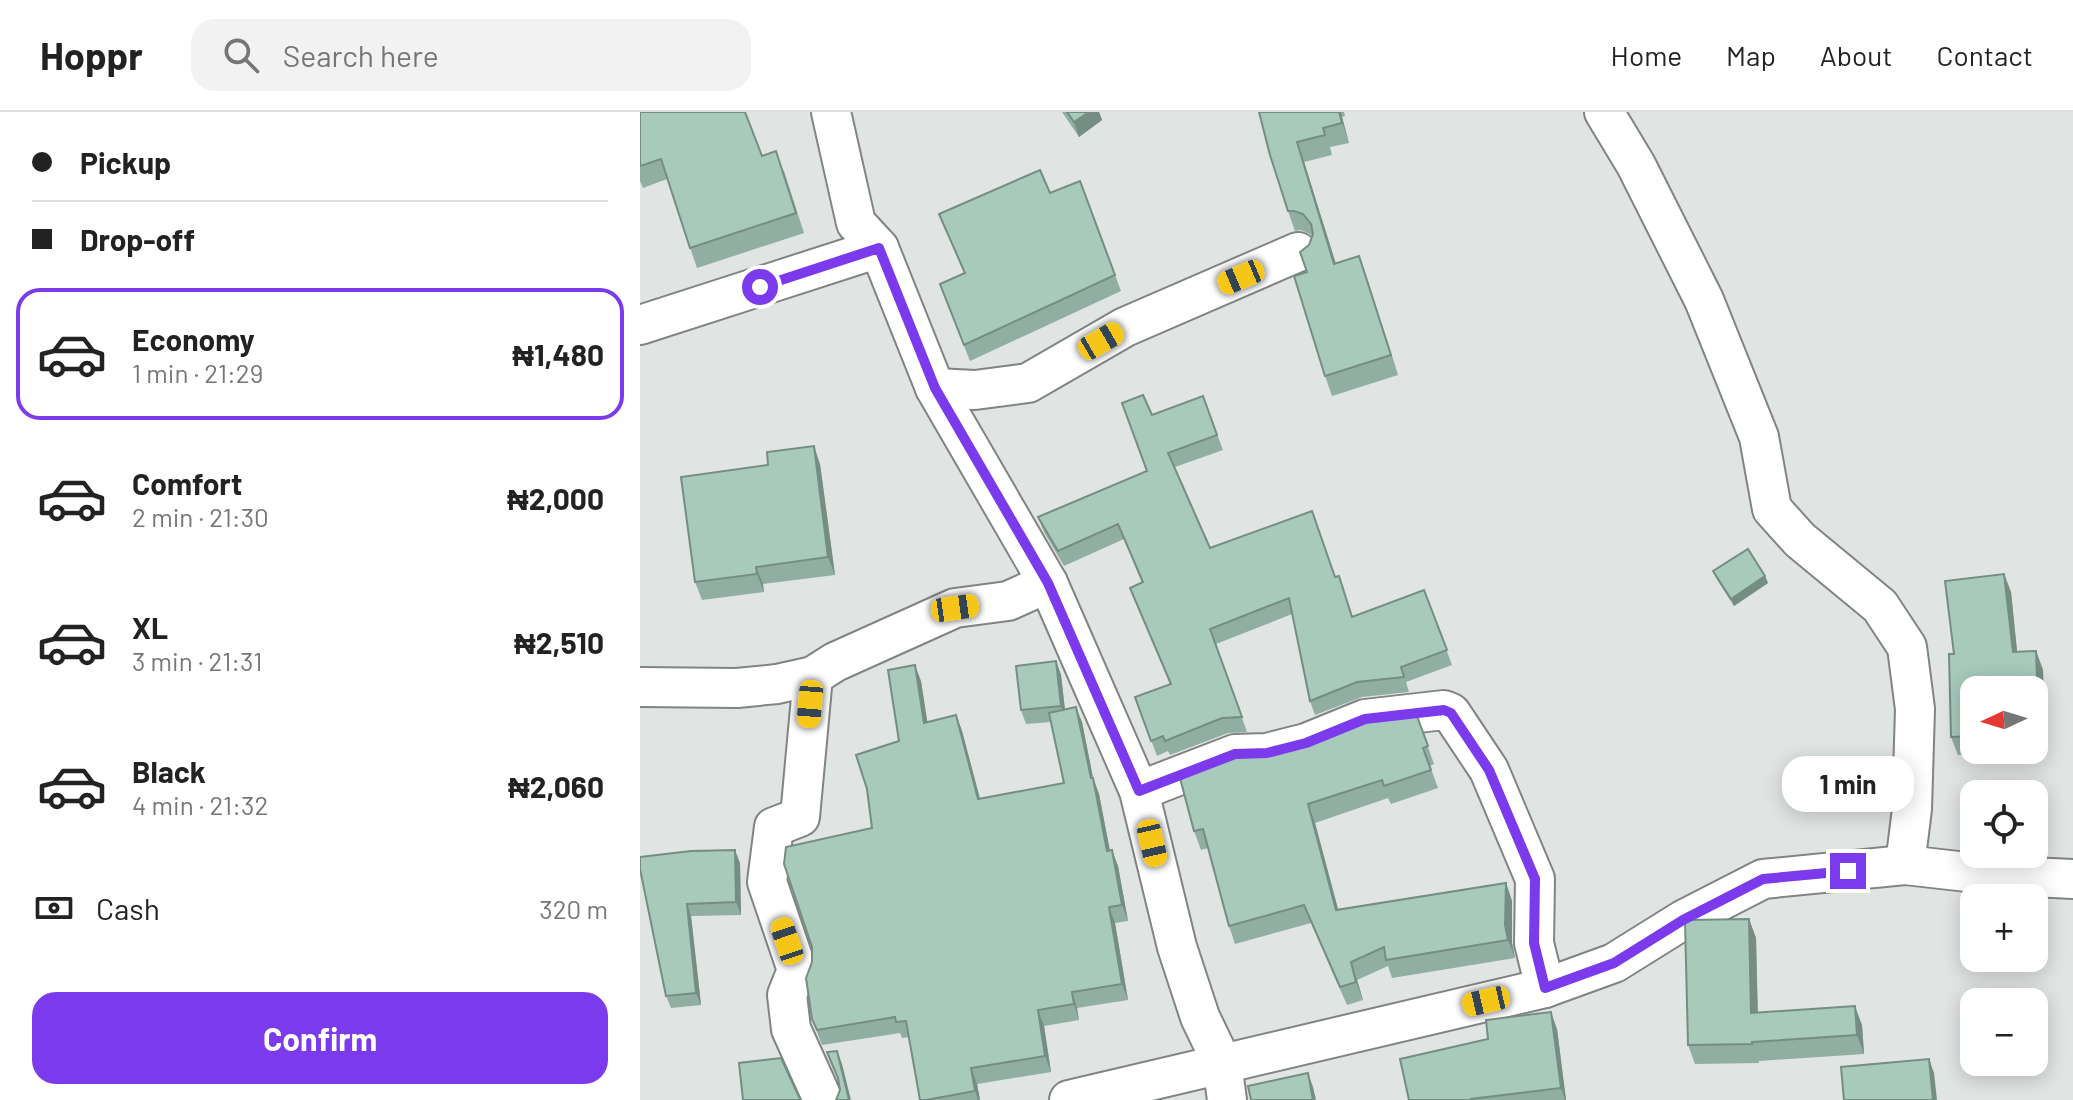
<!DOCTYPE html>
<html lang="en">
<head>
<meta charset="utf-8">
<style>
	body { margin:0; font-family:Barlow,sans-serif; background:#f2f2f2; color:#222; height:100vh; display:flex; flex-direction:column; font-size:30px; white-space:nowrap }
	* { box-sizing:border-box; margin:0 }
	p { font-size:26px; color:#767676 }
	.icon { flex:none; width:44px; height:44px; fill:none; stroke:currentColor; stroke-width:2; stroke-linecap:round; stroke-linejoin:round }
	.map { position:relative; flex:1; overflow:hidden }
	.sheet { display:flex; flex-direction:column; background:#fff; width:640px }
	.sheet>* { flex:none }
	.guide { display:grid; align-content:center; height:176px; padding:0 32px; background:#fff }
	.needle { width:52px; rotate:266deg }
	.tools { position:absolute; left:1320px; top:564px; display:grid; gap:16px }
	.tools a { display:grid; place-items:center; width:88px; height:88px; border-radius:16px; background:#fff; box-shadow:0 4px 20px #0003; font-size:40px }
	.end { position:absolute; width:36px; height:36px; margin:-18px; border:10px solid #7c3aed; background:#fff; box-shadow:0 0 0 4px #fff }
	.from { border-radius:50% }
	.bubble { position:absolute; height:56px; border-radius:24px; background:#fff; box-shadow:0 4px 20px #0003; font-size:26px; font-weight:700; line-height:56px; text-align:center }
	.car { position:absolute; width:24px; height:48px; margin:-24px -12px; border-radius:10px; box-shadow:0 0 6px 2px #0007; background:linear-gradient(#f5c518 24%,#345 0 40%,#f5c518 0 76%,#345 0 86%,#f5c518 0) }
	.guide b { display:flex; align-items:center; gap:28px; height:76px; font-size:30px }
	.guide b+b { border-top:2px solid #e0e0e0 }
	.guide i { width:20px; height:20px; background:#222 }
	ul { padding:0; list-style:none }
	li { display:flex; align-items:center; gap:24px; height:132px; margin:0 16px 12px; padding:0 16px; border:4px solid transparent; border-radius:24px }
	li div { flex:1 }
	li b { display:block; font-size:30px }
	li em { font-style:normal; font-weight:700 }
	li.on { border-color:#7c3aed }
	li>.icon { width:72px; height:72px; stroke-width:1.5 }
	.pay { display:flex; align-items:center; gap:20px; height:88px; padding:0 32px; font-size:30px }
	.pay p { margin-inline-start:auto }
	.action { display:flex; gap:16px; margin-top:auto; padding:16px 32px }
	.action a { flex:1; height:92px; border-radius:24px; background:#7c3aed; color:#fff; font-size:32px; font-weight:700; line-height:92px; text-align:center }
	header { display:flex; align-items:center; gap:48px; box-sizing:border-box; height:112px; padding:0 40px; background:#fff; border-bottom:2px solid #e0e0e0 }
	header strong { font-size:38px }
	nav { display:flex; gap:44px; margin-inline-start:auto; font-size:28px }
	.search { width:560px; height:72px; background:#f2f2f2; display:flex; align-items:center; gap:20px; box-sizing:border-box; padding:0 28px; border-radius:24px; color:#767676; font-size:30px }
	main { display:flex; flex:1; min-height:0 }
	.map>svg:first-child { display:block }
</style>
</head>
<body>
<header>
<strong>Hoppr</strong>
<div class="search"><svg class="icon" aria-label="search" viewBox="0 0 24 24"><circle cx="10" cy="10" r="6"/><path d="M15 15l6 6"/></svg>Search here</div>
<nav><a>Home</a><a>Map</a><a>About</a><a>Contact</a></nav>
</header>
<main>
<section class="sheet">
<div class="guide">
<b><i class="from"></i>Pickup</b>
<b><i></i>Drop-off</b>
</div>
<ul>
<li class="on"><svg class="icon" aria-label="car" viewBox="0 0 24 24"><path d="M5 17H2v-5l4-1 3-4h7l3 4 3 1v5h-3M9 17h6M6 11h13"/><circle cx="7" cy="17" r="2"/><circle cx="17" cy="17" r="2"/></svg><div><b>Economy</b><p>1 min · 21:29</p></div><em>₦1,480</em></li>
<li><svg class="icon" aria-label="car" viewBox="0 0 24 24"><path d="M5 17H2v-5l4-1 3-4h7l3 4 3 1v5h-3M9 17h6M6 11h13"/><circle cx="7" cy="17" r="2"/><circle cx="17" cy="17" r="2"/></svg><div><b>Comfort</b><p>2 min · 21:30</p></div><em>₦2,000</em></li>
<li><svg class="icon" aria-label="car" viewBox="0 0 24 24"><path d="M5 17H2v-5l4-1 3-4h7l3 4 3 1v5h-3M9 17h6M6 11h13"/><circle cx="7" cy="17" r="2"/><circle cx="17" cy="17" r="2"/></svg><div><b>XL</b><p>3 min · 21:31</p></div><em>₦2,510</em></li>
<li><svg class="icon" aria-label="car" viewBox="0 0 24 24"><path d="M5 17H2v-5l4-1 3-4h7l3 4 3 1v5h-3M9 17h6M6 11h13"/><circle cx="7" cy="17" r="2"/><circle cx="17" cy="17" r="2"/></svg><div><b>Black</b><p>4 min · 21:32</p></div><em>₦2,060</em></li>
</ul>
<div class="pay"><svg class="icon" aria-label="cash" viewBox="0 0 24 24"><path d="M3 7h18v10H3z"/><circle cx="12" cy="12" r="2"/></svg>Cash<p>320 m</p></div>
<div class="action"><a>Confirm</a></div>
</section>
<div class="map">
<svg width="1433" height="988" viewBox="0 0 1433 988">
	<rect width="100%" height="100%" fill="#e0e4e2"/>
	<g fill="none" stroke-linecap="round" stroke-linejoin="round">
		<defs>
			<g id="minor">
				<polyline points="191,0 216,111 239,136 295,276 408,471 499,679 537,835 560,905 582,951 587,988"/>
				<polyline points="964,0 996,53 1064,188 1119,325 1132,397 1160,428 1240,494 1267,535 1275,597 1272,697 1265,753"/>
				<polyline points="0,213 239,136"/>
				<polyline points="295,276 335,278 388,271 485,215 658,140"/>
				<polyline points="173,564 160,705 134,715 127,770 157,858 147,883 151,917 183,988"/>
				<polyline points="0,575 97,576 137,572 173,564 195,550 315,496 368,489 408,471"/>
				<polyline points="499,679 595,642 627,641 666,631 725,607 804,598 811,601 849,658 895,767 894,831 905,876"/>
				<polyline points="429,988 905,876 974,851 1043,808 1123,767 1265,753 1354,763 1433,767"/>
			</g>
		</defs>
		<!-- minor casing -->
		<use href="#minor" stroke="#808482" stroke-width="42"/>
		<!-- minor -->
		<use href="#minor" stroke="#fff" stroke-width="38"/>
	</g>
	<!-- wall -->
	<g fill="#90aea1" fill-rule="evenodd">
		<polygon points="0,0 122,44 144,59 164,121 57,156 27,67 3,76 0,69"/>
		<polygon points="422,0 459,0 462,8 439,25"/>
		<polygon points="619,0 704,0 705,4 702,5 709,31 690,35 692,43 664,50 695,151 719,144 758,263 692,284 685,264 667,160 669,133 672,124 670,122 661,118 655,119 648,99"/>
		<polygon points="440,69 481,179 330,249 306,188 324,161 299,102 410,81"/>
		<polygon points="563,284 583,338 535,355 570,436 695,465 713,505 784,478 812,553 766,570 769,580 722,585 675,603 670,589 652,502 576,532 607,620 588,621 530,643 528,639 517,644 495,585 530,572 490,476 502,471 484,427 424,454 404,420 398,405 507,359 512,303"/>
		<polygon points="180,352 195,463 123,472 124,480 62,488 55,470"/>
		<polygon points="1073,459 1125,464 1128,471 1094,494 1076,466"/>
		<path d="M 1364,462 L 1371,480 L 1377,540 L 1396,539 L 1403,558 L 1405,640 L 1318,643 L 1311,625 L 1314,542 ZM 1334,578 L 1394,578 L 1394,638 L 1334,638 Z"/>
		<polygon points="416,549 421,563 425,597 442,610 453,666 459,682 470,739 478,754 488,809 475,811 488,888 437,896 439,908 404,914 411,960 337,972 340,988 280,988 269,925 262,926 260,921 182,933 172,907 259,629 281,569 287,610 316,603 322,619 340,687 424,671 411,610 386,612 381,598"/>
		<polygon points="777,604 794,652 790,654 798,676 751,692 748,686 675,711 698,797 866,771 872,789 872,831 875,846 752,866 748,854 717,868 723,888 707,893 671,811 595,832 589,814 568,736 561,738 554,719 626,644"/>
		<polygon points="100,751 101,803 51,804 61,893 31,896 26,884 0,757"/>
		<polygon points="1109,807 1116,826 1118,901 1222,913 1224,942 1119,949 1119,951 1055,952 1048,933"/>
		<polygon points="917,917 926,988 769,988"/>
	</g>
	<!-- shaded-wall -->
	<g fill="#758d83">
		<polygon points="449,0 459,0 462,8 439,25 434,10"/>
		<polygon points="699,0 701,0 702,5 709,31"/>
		<polygon points="657,30 664,50 702,171 694,152"/>
		<polygon points="719,144 726,163 758,263 751,243"/>
		<polygon points="174,334 180,352 195,463 188,445"/>
		<polygon points="116,455 123,472 124,480 117,462"/>
		<polygon points="1364,462 1371,480 1379,558 1373,540"/>
		<polygon points="1125,464 1128,471 1094,494 1091,487"/>
		<polygon points="1396,539 1403,558 1405,640 1399,622"/>
		<polygon points="416,549 421,563 426,608 421,594"/>
		<polygon points="275,553 281,569 290,627 284,611"/>
		<polygon points="436,595 442,610 453,666 459,682 473,755 467,739"/>
		<polygon points="316,603 322,619 344,702 338,687"/>
		<polygon points="668,692 675,711 703,816 696,798"/>
		<polygon points="95,738 100,751 101,803 96,790"/>
		<polygon points="472,738 478,754 488,809 482,793"/>
		<polygon points="866,771 872,789 872,831 875,846 868,828 865,813"/>
		<polygon points="47,792 51,804 61,893 56,881"/>
		<polygon points="469,795 475,811 488,888 482,872"/>
		<polygon points="1109,807 1116,826 1118,920 1111,901"/>
		<polygon points="711,850 717,868 723,888 716,870"/>
		<polygon points="432,880 437,896 439,908 434,892"/>
		<polygon points="1215,894 1222,913 1224,942 1217,923"/>
		<polygon points="398,898 404,914 411,960 405,944"/>
		<polygon points="911,900 917,917 926,988 925,988 921,976"/>
		<polygon points="197,939 202,952 211,988 209,988"/>
		<polygon points="1289,947 1294,961 1297,988 1293,988"/>
		<polygon points="331,956 337,972 340,988 338,988 335,979"/>
		<polygon points="668,961 673,975 676,988 673,988"/>
	</g>
	<!-- building -->
	<g fill="#a7cabb" stroke="#758d83" stroke-width="2">
		<polygon points="0,0 105,0 122,44 136,39 156,101 50,136 21,47 0,54"/>
		<polygon points="427,0 449,0 434,10"/>
		<polygon points="619,0 699,0 702,11 683,16 685,23 657,30 694,152 719,144 751,243 685,264 654,164 667,160 660,140 669,133 673,122 671,112 663,102 654,99 648,99 630,43"/>
		<polygon points="400,58 410,81 440,69 475,163 324,233 300,172 325,161 299,102"/>
		<polygon points="503,283 512,303 563,284 577,323 528,341 570,436 672,399 695,465 699,464 712,505 784,478 807,538 761,555 764,565 717,570 670,589 649,486 570,517 602,605 582,606 525,629 523,624 511,629 495,585 531,572 490,476 503,470 478,412 418,439 398,405 507,359 482,291"/>
		<polygon points="174,334 188,445 116,455 117,462 55,470 41,365 128,353 127,340"/>
		<polygon points="1108,437 1125,464 1091,487 1073,459"/>
		<polygon points="1364,462 1373,540 1396,539 1399,622 1394,622 1394,578 1334,578 1334,624 1311,625 1309,542 1314,542 1305,469"/>
		<polygon points="416,549 421,594 381,598 376,554"/>
		<polygon points="275,553 284,611 316,603 338,687 424,671 409,601 436,595 451,666 453,666 467,739 472,738 482,793 469,795 482,872 432,880 434,892 398,898 405,944 331,956 335,979 286,988 280,988 266,909 256,910 255,905 177,918 172,907 166,866 172,850 172,835 144,752 146,735 232,716 227,677 216,643 259,629 248,558"/>
		<polygon points="777,604 788,634 783,636 791,658 744,674 742,668 668,692 696,798 866,771 865,813 868,828 746,848 744,835 711,850 716,870 700,875 664,793 589,814 563,717 554,719 540,666 593,646 626,644 665,634 724,610"/>
		<polygon points="95,738 96,790 47,792 56,881 26,884 0,757 0,745 51,739"/>
		<polygon points="1109,807 1111,901 1215,894 1217,923 1112,930 1112,932 1048,933 1045,809 1048,808"/>
		<polygon points="911,900 921,976 831,987 831,988 769,988 760,947 848,927 846,908"/>
		<polygon points="197,939 209,988 196,988 200,978 198,966 187,940"/>
		<polygon points="141,946 159,985 161,988 103,988 99,951"/>
		<polygon points="1289,947 1293,988 1204,988 1201,955"/>
		<polygon points="668,961 673,988 611,988 608,974"/>
	</g>
	<g fill="none" stroke-linecap="round" stroke-linejoin="round">
		<!-- route -->
		<polyline stroke="#7c3aed" stroke-width="10" points="120,175 239,136 295,276 408,471 499,679 595,642 627,641 666,631 725,607 804,598 811,601 849,658 895,767 894,831 905,876 974,851 1043,808 1123,767 1208,759"/>
	</g>
</svg>
<div class="tools">
<a><svg class="needle" viewBox="-14 -14 28 28"><path d="M0-13l5 13h-10z" fill="#e53935"/><path d="M0 13l5-13h-10z" fill="#767676"/></svg></a>
<a><svg class="icon" aria-label="locate" viewBox="0 0 24 24"><circle cx="12" cy="12" r="6"/><path d="M12 2v4M12 18v4M2 12h4M18 12h4"/></svg></a>
<a>+</a>
<a>−</a>
</div>
<i class="end from" style="left:120px;top:175px"></i>
<i class="end" style="left:1208px;top:759px"></i>
<div class="bubble" style="left:1142px;top:644px;width:132px">1 min</div>
<i class="car" style="left:601px;top:165px;rotate:247deg"></i>
<i class="car" style="left:461px;top:229px;rotate:60deg"></i>
<i class="car" style="left:315px;top:496px;rotate:82deg"></i>
<i class="car" style="left:170px;top:592px;rotate:185deg"></i>
<i class="car" style="left:512px;top:731px;rotate:167deg"></i>
<i class="car" style="left:147px;top:829px;rotate:341deg"></i>
<i class="car" style="left:846px;top:889px;rotate:257deg"></i>
</div>
</main>
</body>
</html>
